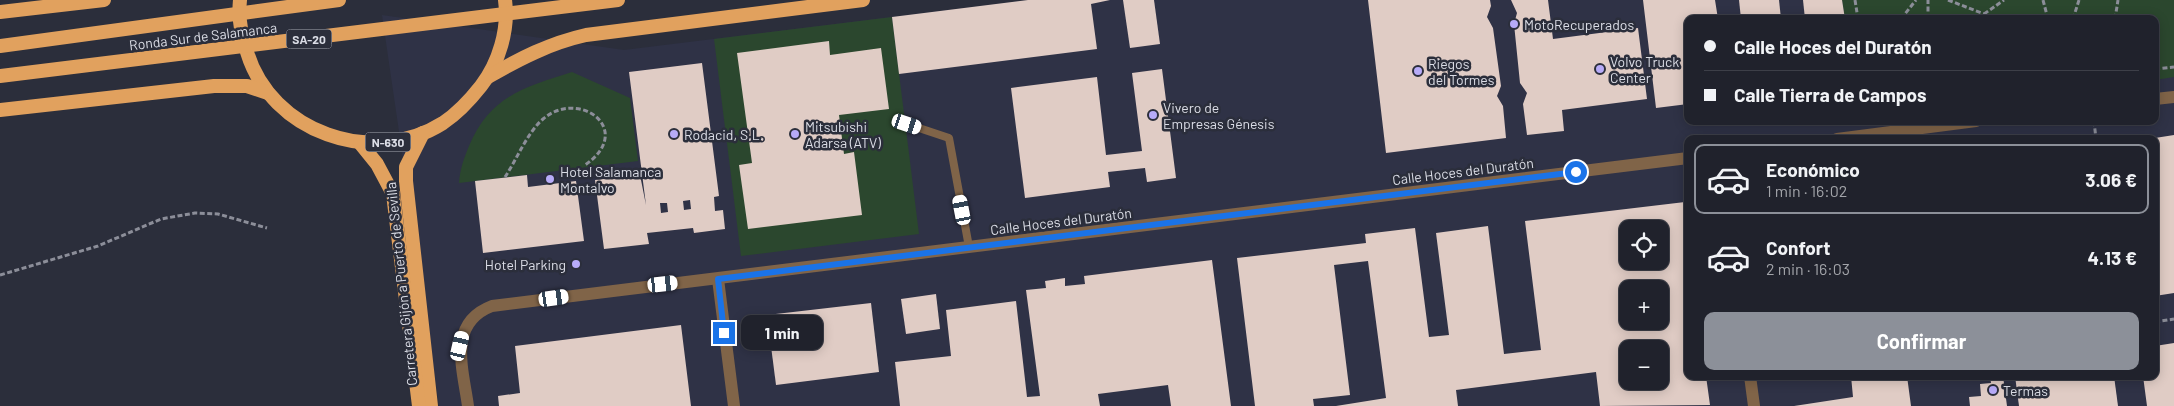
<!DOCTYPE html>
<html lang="es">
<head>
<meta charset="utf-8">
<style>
	body { margin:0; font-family:Barlow,sans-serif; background:#282a34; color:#f1f3f6; height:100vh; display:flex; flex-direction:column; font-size:19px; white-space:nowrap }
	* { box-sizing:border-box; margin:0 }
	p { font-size:16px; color:#a2a4a9 }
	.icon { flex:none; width:28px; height:28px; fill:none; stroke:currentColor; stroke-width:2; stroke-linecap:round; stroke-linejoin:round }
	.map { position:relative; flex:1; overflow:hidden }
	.drawer { position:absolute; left:1684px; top:135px; width:475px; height:245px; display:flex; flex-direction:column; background:#20222c; border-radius:10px; box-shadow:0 2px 12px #0003,0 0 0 1px #3d3f48 }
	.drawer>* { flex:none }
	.top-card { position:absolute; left:1684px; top:15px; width:475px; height:110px; border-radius:10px; box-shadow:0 2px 12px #0003,0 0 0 1px #3d3f48; display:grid; align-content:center; height:110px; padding:0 20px; background:#20222c }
	.controls { position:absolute; left:1619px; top:220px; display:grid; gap:10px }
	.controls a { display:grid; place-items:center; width:50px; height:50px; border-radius:10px; background:#20222c; box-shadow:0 2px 12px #0003,0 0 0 1px #3d3f48; font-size:25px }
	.end { position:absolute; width:22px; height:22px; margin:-11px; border:6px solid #1a73e8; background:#fff; box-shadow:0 0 0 2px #fff }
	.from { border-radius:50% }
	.bubble { position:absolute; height:35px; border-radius:10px; background:#20222c; box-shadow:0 2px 12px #0003,0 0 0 1px #3d3f48; font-size:16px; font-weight:700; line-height:35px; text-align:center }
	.car { position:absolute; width:15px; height:30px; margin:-15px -8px; border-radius:6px; box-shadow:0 0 4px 1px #0007; background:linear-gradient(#fff 24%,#345 0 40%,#fff 0 76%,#345 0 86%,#fff 0) }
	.top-card b { display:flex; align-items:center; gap:18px; height:48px; font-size:19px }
	.top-card b+b { border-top:1px solid #3d3f48 }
	.top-card i { width:12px; height:12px; background:#f1f3f6 }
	ul { padding:9px 0 0; list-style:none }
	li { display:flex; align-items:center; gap:15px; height:70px; margin:0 10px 8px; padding:0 10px; border:2px solid transparent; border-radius:10px }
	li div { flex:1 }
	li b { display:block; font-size:19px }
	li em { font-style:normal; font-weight:700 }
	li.on { border-color:#8c9099 }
	li>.icon { width:45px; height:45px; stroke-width:1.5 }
	.action { display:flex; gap:10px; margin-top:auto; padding:10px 20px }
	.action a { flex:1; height:58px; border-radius:10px; background:#8c9099; color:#fff; font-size:20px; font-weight:700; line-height:58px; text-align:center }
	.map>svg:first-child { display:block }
</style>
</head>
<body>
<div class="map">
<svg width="2174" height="406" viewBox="0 0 2174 406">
	<rect width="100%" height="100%" fill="#2b2e3b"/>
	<!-- built -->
	<path fill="#2f3246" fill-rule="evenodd" d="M 1028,0 L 2174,0 L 2174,406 L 439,406 L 382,15 L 624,50 ZM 1688,19 L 2155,19 L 2155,121 L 1688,121 ZM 1688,139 L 2155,139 L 2155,376 L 1688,376 ZM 1628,229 L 1660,229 L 1660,261 L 1628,261 ZM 1628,289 L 1660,289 L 1660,321 L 1628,321 ZM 1628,349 L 1660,349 L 1660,381 L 1628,381 Z"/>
	<!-- green -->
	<g fill="#2b472e">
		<polygon points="1842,0 2174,0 2174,77 2155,80 2155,19 1845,19"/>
		<polygon points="892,17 919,234 741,256 714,39"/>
		<path d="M 572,72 L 630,98 L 638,161 L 459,183 C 460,169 464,158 469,146 C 490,96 525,87 572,72 Z"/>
	</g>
	<!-- building -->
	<g fill="#e0ccc5" fill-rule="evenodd">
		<polygon points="1028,0 1110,0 1091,4 1097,49 899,74 892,17"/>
		<polygon points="1123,0 1154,0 1160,44 1130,48"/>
		<polygon points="1368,0 1490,0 1491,6 1487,17 1493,28 1501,86 1497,96 1503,106 1506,138 1386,153"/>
		<polygon points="1511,0 1548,0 1553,39 1638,28 1647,99 1562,110 1564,131 1527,135 1523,104 1527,93 1520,83 1514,24 1517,13"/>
		<polygon points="1643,0 1715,0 1718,19 1688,19 1688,104 1656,108"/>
		<polygon points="1739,0 1779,0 1781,19 1741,19"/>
		<polygon points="1803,0 1842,0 1845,19 1805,19"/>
		<polygon points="829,41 830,55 881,48 889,109 839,115 844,154 854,152 862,215 748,229 739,165 752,163 737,53"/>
		<path d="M 702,63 L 719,196 L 714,197 L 715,211 L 723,210 L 725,229 L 694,233 L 693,228 L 647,233 L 649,244 L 604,249 L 595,180 L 640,175 L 646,205 L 629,72 ZM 690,200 L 691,209 L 684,210 L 683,201 ZM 660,203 L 667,203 L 668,212 L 661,213 Z"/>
		<polygon points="1162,69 1176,178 1147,182 1145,168 1108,172 1110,187 1025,198 1011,88 1097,77 1106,155 1142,151 1132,73"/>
		<polygon points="2174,135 2174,293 2155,296 2155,138"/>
		<polygon points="527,175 528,187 576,181 584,241 483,253 475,181"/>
		<path d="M 1685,202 L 1688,221 L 1688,376 L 1706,376 L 1710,405 L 1600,406 L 1596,372 L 1456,390 L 1458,406 L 1336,406 L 1386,398 L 1368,261 L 1334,265 L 1350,395 L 1313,399 L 1314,406 L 1255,406 L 1237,258 L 1366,243 L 1365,234 L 1415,228 L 1429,337 L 1449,335 L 1436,233 L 1488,226 L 1504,354 L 1541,350 L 1525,221 ZM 1628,229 L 1660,229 L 1660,261 L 1628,261 ZM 1628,289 L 1660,289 L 1660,321 L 1628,321 ZM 1628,349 L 1660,349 L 1660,381 L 1628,381 Z"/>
		<polygon points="1212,260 1231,406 1171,406 1168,385 1098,394 1100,406 900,406 895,362 951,356 946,310 1016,301 1027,397 1040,396 1026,290 1046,288 1045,281 1065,278 1065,286 1085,284 1084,276"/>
		<polygon points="936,294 940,329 906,334 901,299"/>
		<polygon points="871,303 879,372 776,385 767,315"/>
		<polygon points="681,325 691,406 499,406 498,396 520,393 515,346"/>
		<polygon points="2174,343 2174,406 2147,406 2143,376 2155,376 2155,346"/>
		<polygon points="1851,376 1907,376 1911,406 1794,406 1853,397"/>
		<polygon points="1990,376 2003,376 2007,406 1970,406 1969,397 1981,396 1980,384 1991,383"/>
		<polygon points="2015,376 2114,376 2118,406 2019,406"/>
	</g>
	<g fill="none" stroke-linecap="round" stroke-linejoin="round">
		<!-- path -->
		<g stroke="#8c8e99" stroke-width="3" stroke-dasharray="5 2.5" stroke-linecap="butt">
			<polyline points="1855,0 1858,19"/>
			<polyline points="1948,0 1984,14"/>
			<polyline points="2043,0 2048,19"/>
			<polyline points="1984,14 2004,0"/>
			<polyline points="1984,14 1984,19"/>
			<polyline points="1901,19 1916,0"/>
			<polyline points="1928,19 1928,0"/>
			<polyline points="2073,19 2079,0"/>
			<polyline points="2115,19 2118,0"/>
			<polyline points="2155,69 2174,67"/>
			<polyline points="2094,121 2096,139"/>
			<path d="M 505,177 C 517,159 527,133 543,119 C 579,88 636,130 585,165"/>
			<polyline points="0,275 98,246 161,219 195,213 218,214 267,228"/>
			<polyline points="2155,322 2174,319"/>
		</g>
		<!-- service -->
		<polyline stroke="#806448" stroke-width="8" points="907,124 949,138 969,247"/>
		<!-- minor -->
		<g stroke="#806448" stroke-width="12">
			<polyline points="2155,99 2174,97"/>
			<polyline points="1837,139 1976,121"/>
			<polyline points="718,279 734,406"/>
			<polyline points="1750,376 1754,406"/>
			<path d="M 468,406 C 463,369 447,323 492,306 L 1688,158"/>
		</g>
		<!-- trunk -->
		<g stroke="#e1a15e" stroke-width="14">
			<path d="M 240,0 C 238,19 241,35 247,52 C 271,132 372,168 443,123 C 458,113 470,100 481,86 C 499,63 509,29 505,0"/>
			<polyline points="0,12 104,0"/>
			<polyline points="0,46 339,0"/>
			<polyline points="0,76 618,0"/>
			<path d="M 488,77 C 519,59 550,43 586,35 L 863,0"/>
			<polyline points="0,110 214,86 247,86 268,93"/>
			<polyline points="423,133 406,167 406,181 431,406"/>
			<polyline points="360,143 377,164 393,194 419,406"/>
		</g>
	</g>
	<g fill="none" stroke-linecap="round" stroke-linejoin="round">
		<!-- route -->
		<polyline stroke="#1a73e8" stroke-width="6" points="724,333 718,279 1576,172"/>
	</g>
	<!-- markers -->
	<g fill="#b7abf8" stroke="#2b2e3b" stroke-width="2">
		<circle cx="1514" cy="24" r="5"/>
		<circle cx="1600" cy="69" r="5"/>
		<circle cx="1418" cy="71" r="5"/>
		<circle cx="1153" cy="115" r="5"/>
		<circle cx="674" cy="134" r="5"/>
		<circle cx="795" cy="134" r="5"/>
		<circle cx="550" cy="179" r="5"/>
		<circle cx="576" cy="264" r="5"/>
		<circle cx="1993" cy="390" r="5"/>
	</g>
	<g text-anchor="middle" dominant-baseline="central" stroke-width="5" stroke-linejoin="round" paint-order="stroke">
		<!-- shield labels -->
		<g fill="#2b2e3b" stroke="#a6a8b3" stroke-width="1">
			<rect x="286.5" y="29.5" width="45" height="19" rx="4"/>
			<rect x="365.5" y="132.5" width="45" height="19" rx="4"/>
		</g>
		<g font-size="12" font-weight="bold" fill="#dbdde6">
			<text x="309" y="39">SA-20</text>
			<text x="388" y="142">N-630</text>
		</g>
		<!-- poi labels -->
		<g font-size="14" fill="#dbdde6" stroke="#2b2e3b" text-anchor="start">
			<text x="1524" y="24">MotoRecuperados</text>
			<text x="1610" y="61">Volvo Truck<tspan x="1610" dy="16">Center</tspan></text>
			<text x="1428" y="63">Riegos<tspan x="1428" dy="16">del Tormes</tspan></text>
			<text x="1163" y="107">Vivero de<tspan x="1163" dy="16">Empresas Génesis</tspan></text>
			<text x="805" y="126">Mitsubishi<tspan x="805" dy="16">Adarsa (ATV)</tspan></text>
			<text x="684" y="134">Rodacid, S.L.</text>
			<text x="560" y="171">Hotel Salamanca<tspan x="560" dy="16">Montalvo</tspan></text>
			<text x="566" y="264" text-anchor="end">Hotel Parking</text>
			<text x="2003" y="390">Termas</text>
		</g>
		<!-- street labels -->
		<g font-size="14" fill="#dbdde6" stroke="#2b2e3b">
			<text transform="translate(203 36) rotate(-7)">Ronda Sur de Salamanca</text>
			<text transform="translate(1463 171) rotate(-7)">Calle Hoces del Duratón</text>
			<text transform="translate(1061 221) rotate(-7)">Calle Hoces del Duratón</text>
			<text transform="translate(401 284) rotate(-96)">Carretera Gijón a Puerto de Sevilla</text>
		</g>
	</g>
</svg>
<div class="controls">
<a><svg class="icon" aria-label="locate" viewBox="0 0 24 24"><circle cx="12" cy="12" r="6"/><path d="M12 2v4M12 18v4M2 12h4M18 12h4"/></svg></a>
<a>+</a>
<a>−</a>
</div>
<i class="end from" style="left:1576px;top:172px"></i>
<i class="end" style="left:724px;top:333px"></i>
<div class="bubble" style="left:741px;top:315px;width:82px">1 min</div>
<i class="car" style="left:907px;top:124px;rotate:108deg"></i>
<i class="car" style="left:962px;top:210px;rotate:349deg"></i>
<i class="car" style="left:663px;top:284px;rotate:84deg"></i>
<i class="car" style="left:554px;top:298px;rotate:82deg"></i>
<i class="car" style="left:460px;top:346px;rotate:13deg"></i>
<div class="top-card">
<b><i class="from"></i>Calle Hoces del Duratón</b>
<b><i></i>Calle Tierra de Campos</b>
</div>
<section class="drawer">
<ul>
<li class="on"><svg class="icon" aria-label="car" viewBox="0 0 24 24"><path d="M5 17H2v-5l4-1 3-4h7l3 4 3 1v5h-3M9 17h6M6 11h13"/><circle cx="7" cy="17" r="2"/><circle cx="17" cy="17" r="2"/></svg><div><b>Económico</b><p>1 min · 16:02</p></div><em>3.06 €</em></li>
<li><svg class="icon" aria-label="car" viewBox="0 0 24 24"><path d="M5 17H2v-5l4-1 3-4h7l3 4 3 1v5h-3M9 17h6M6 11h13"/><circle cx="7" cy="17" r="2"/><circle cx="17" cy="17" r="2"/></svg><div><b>Confort</b><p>2 min · 16:03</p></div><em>4.13 €</em></li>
</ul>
<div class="action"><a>Confirmar</a></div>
</section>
</div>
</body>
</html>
